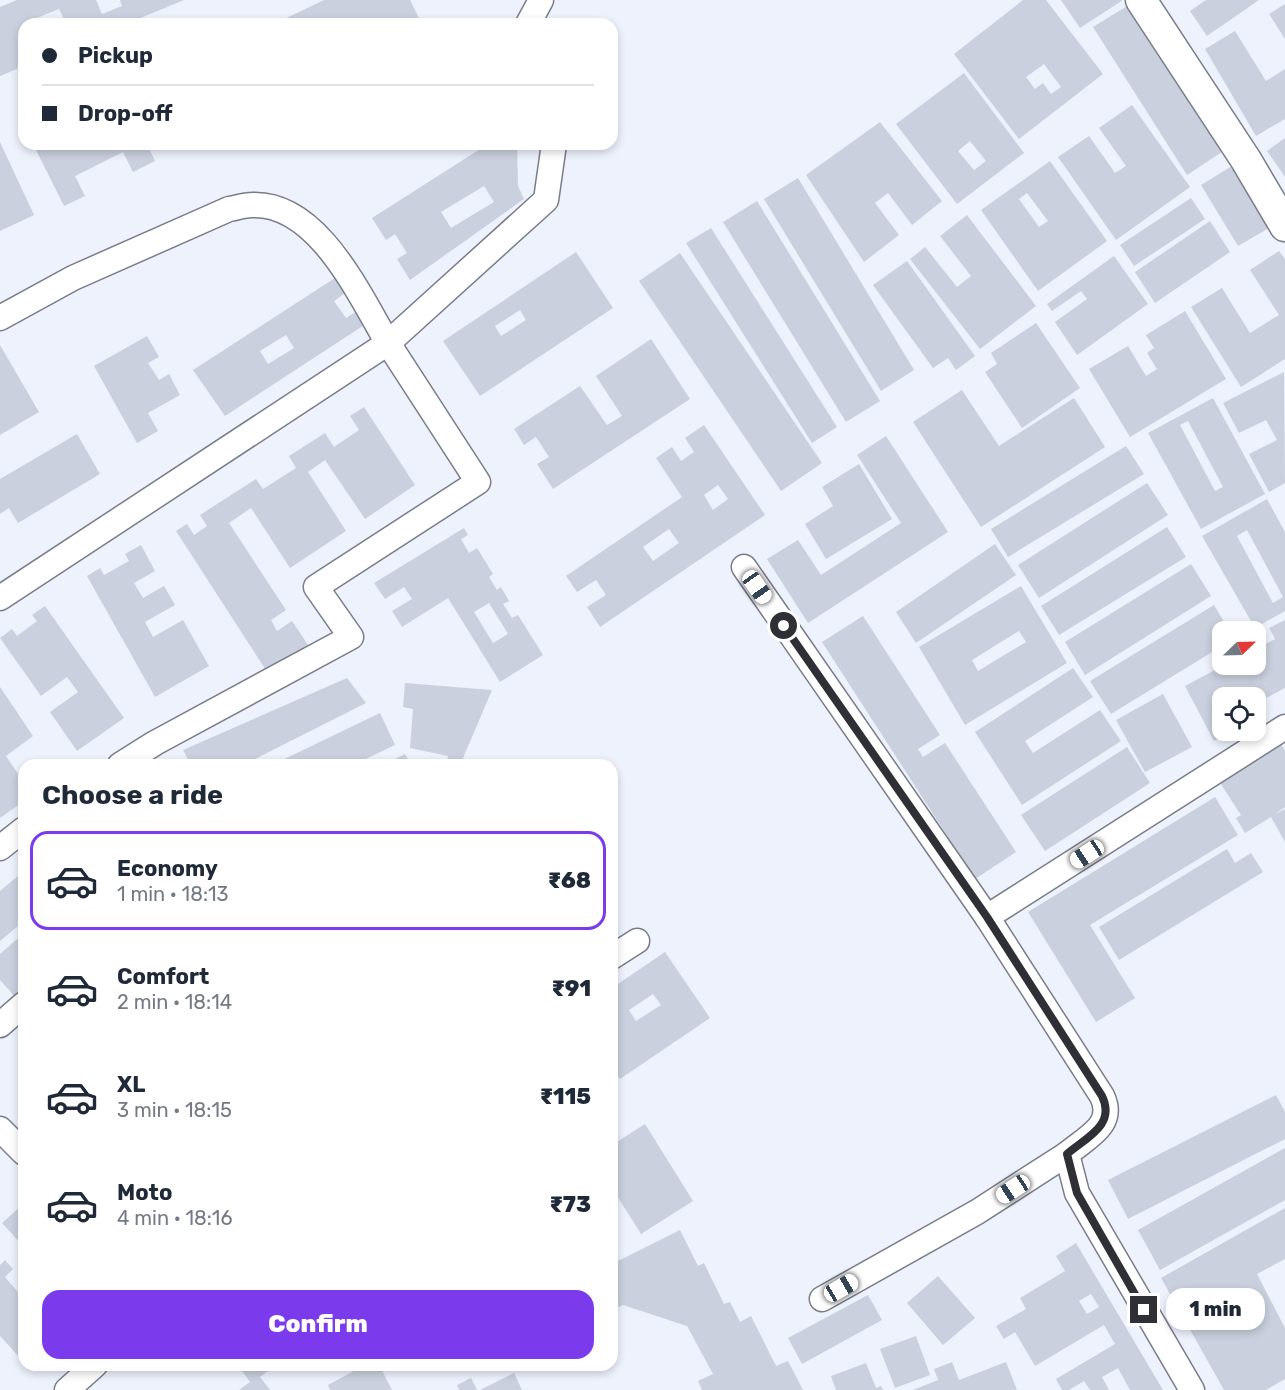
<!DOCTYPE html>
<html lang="en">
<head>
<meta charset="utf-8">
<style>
	body { margin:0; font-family:Rubik,sans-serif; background:#f2f2f3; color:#1f2937; height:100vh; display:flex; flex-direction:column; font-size:22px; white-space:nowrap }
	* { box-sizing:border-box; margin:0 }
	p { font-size:20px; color:#747a83 }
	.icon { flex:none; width:33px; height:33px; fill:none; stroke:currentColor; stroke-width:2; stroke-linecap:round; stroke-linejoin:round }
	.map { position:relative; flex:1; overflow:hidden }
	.side { position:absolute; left:18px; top:759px; width:600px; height:612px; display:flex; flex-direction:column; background:#fff; border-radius:18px; box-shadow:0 3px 9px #0003 }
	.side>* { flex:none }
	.hud { position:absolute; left:18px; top:18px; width:600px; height:132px; border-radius:18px; box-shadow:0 3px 9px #0003; display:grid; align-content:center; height:132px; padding:0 24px; background:#fff }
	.needle { width:39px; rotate:67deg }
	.buttons { position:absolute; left:1212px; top:621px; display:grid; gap:12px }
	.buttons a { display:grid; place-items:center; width:54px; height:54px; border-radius:12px; background:#fff; box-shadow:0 3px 9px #0003; font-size:30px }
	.end { position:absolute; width:27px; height:27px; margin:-14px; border:8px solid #2e3035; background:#fff; box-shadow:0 0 0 3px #fff }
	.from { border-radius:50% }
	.bubble { position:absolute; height:42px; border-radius:18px; background:#fff; box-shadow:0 3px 9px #0003; font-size:20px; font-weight:800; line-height:42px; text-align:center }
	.car { position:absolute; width:18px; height:36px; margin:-18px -9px; border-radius:8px; box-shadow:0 0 4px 2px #0007; background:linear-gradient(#fff 24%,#345 0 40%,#fff 0 76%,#345 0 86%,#fff 0) }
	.hud b { display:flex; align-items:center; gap:21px; height:57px; font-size:22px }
	.hud b+b { border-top:2px solid #e0e1e3 }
	.hud i { width:15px; height:15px; background:#1f2937 }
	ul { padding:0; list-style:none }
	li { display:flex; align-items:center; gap:18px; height:99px; margin:0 12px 9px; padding:0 12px; border:3px solid transparent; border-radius:18px }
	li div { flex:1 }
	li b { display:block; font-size:22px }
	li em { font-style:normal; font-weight:800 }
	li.selected { border-color:#7c3aed }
	li>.icon { width:54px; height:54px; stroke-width:1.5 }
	h2 { padding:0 24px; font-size:27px; line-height:72px }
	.button { display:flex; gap:12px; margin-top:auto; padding:12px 24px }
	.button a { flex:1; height:69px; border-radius:18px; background:#7c3aed; color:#fff; font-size:24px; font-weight:800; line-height:69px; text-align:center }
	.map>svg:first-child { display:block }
</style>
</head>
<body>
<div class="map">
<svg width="1285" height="1390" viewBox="0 0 1285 1390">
	<rect width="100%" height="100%" fill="#edf2fd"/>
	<!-- building -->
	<g fill="#cad0de" fill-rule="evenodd">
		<polygon points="17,0 96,0 102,14 122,6 120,0 184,0 126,24 58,24 65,21 59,9 29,21 31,24 24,24 24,66 0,76 0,7"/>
		<polygon points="324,0 410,0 422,24 274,24"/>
		<path d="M 1023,0 L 1046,0 L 1103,74 L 1019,139 L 954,54 ZM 1044,64 L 1061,87 L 1051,94 L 1043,83 L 1035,89 L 1026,77 Z"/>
		<polygon points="1061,0 1123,0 1080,28"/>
		<polygon points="1206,0 1259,0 1207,36 1190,11"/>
		<polygon points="1132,3 1225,150 1187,175 1093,27"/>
		<polygon points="1285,4 1285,39 1269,14"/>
		<polygon points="1235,31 1266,81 1285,69 1285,119 1256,136 1205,49"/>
		<path d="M 964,73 L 1024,153 L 957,204 L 896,124 ZM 970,141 L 986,161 L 974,170 L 958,151 Z"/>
		<polygon points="1132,105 1190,187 1116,240 1058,157 1089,136 1115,173 1126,166 1099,128"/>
		<polygon points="880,122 942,201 912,225 888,193 875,203 899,235 864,262 806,175"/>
		<polygon points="1285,138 1285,177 1267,151"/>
		<polygon points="0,142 34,215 0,231"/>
		<polygon points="33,144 147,144 155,161 133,172 123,152 75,176 85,196 64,206"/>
		<path d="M 488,144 L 517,144 L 518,186 L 524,199 L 410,280 L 397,259 L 407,253 L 395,234 L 386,240 L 372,218 ZM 484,186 L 494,202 L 451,228 L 441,212 Z"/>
		<path d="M 1050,161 L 1107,241 L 1038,291 L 981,210 ZM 1027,193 L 1048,221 L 1039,227 L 1019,199 Z"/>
		<polygon points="1237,163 1274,225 1238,246 1201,185"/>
		<polygon points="798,178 914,370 881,391 764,199"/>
		<polygon points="1191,198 1205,219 1134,266 1120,245"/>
		<polygon points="757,201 880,401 846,422 723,222"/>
		<polygon points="967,215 1036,306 980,349 910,259 925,247 957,287 971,276 940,236"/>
		<polygon points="1210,221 1230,252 1155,303 1135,272"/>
		<polygon points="711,228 837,427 812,443 686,243"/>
		<polygon points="1279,251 1285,259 1285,359 1241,387 1191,307 1222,288 1250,333 1279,315 1250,270"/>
		<path d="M 576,252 L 613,308 L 480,396 L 443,341 ZM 520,310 L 526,320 L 501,336 L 495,326 Z"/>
		<polygon points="680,253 822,463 781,491 639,281"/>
		<polygon points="1114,256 1148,304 1077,355 1055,322 1087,299 1081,291 1052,311 1047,304"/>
		<polygon points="907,261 975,356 956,370 948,358 933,368 873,285"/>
		<path d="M 338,276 L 348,291 L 334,301 L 346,318 L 360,309 L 369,322 L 225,416 L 193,370 ZM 286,335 L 294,348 L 268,364 L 260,351 Z"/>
		<polygon points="1185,311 1226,379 1130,437 1089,369 1128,346 1146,376 1157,369 1147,353 1154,348 1146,335"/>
		<polygon points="1036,323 1080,388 1022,428 985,372 997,364 991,353"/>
		<polygon points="147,336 159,357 148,363 159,380 169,374 180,395 148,413 158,431 137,443 94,366"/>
		<polygon points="651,339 690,399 553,489 537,464 549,457 536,437 524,445 514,429 580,386 607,425 622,416 596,376"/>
		<polygon points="0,345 39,412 0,435"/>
		<polygon points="1284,372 1285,483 1269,492 1249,454 1277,440 1266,420 1239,433 1223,403"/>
		<polygon points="962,390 999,446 1074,398 1105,447 981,527 913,422"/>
		<path d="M 1213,398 L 1265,494 L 1201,529 L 1148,433 ZM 1188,421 L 1223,487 L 1215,491 L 1180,425 Z"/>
		<polygon points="364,407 415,485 365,519 325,460 308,472 346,531 290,568 251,508 229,523 286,610 271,620 277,631 292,621 310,648 269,675 176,531 187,524 194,535 207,526 200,515 256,479 263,489 296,468 289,456 325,433 334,447 359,430 350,416"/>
		<path d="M 704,425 L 765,515 L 600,627 L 587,607 L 606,595 L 596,580 L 577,592 L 566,576 L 682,497 L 656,458 L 672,447 L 681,461 L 694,452 L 685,438 ZM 718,485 L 728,499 L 713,510 L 704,495 ZM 669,529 L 679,543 L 653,561 L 643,547 Z"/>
		<polygon points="77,434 100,474 18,523 9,508 0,514 0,479"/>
		<polygon points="886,436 948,532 808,623 767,559 798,540 821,575 901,523 857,455"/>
		<polygon points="1126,446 1144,474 1008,557 991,529"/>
		<polygon points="859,464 892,519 826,559 805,524 833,506 822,487"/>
		<polygon points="1147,483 1168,515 1039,598 1018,565"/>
		<path d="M 1267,499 L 1285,532 L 1285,611 L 1255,628 L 1202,536 ZM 1247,530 L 1283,597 L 1273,603 L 1237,536 Z"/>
		<polygon points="1167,527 1186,557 1059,635 1041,606"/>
		<path d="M 464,528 L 468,535 L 461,539 L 469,553 L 477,548 L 493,574 L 489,577 L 497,590 L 501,587 L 509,601 L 503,604 L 512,618 L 518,615 L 543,655 L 500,682 L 448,598 L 402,627 L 392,611 L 412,599 L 404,587 L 385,599 L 374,583 ZM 489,603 L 508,634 L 493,643 L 474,612 Z"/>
		<polygon points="995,544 1016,575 916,643 896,612"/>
		<polygon points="141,545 155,571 134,583 143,598 164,586 175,605 145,622 153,637 183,620 209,666 155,697 87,576 100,568 104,575 129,561 125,554"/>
		<polygon points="1191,564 1211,596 1085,675 1065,642"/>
		<path d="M 1021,586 L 1067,663 L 965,725 L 919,647 ZM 1019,631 L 1026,642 L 978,671 L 972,660 Z"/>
		<polygon points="1214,605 1230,632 1222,632 1222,646 1111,714 1090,681"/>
		<polygon points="45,606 124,718 77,751 50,712 78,692 67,677 41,696 0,638 12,629 17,636 37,621 32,615"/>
		<polygon points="863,616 940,735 918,749 923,757 945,743 1016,852 975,879 822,642"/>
		<polygon points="1285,620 1285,688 1257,703 1263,715 1256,719 1256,698 1222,698 1222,730 1234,730 1214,741 1185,686 1226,664 1256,664 1256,649 1275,639 1269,628"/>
		<polygon points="1073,668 1093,697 1025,741 1033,753 1100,710 1121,741 1022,805 975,732"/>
		<polygon points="347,678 366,703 243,765 191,765 183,750"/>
		<polygon points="405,683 492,690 460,765 447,765 448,756 410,748 413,709 403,707"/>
		<polygon points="0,687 33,736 6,756 24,783 24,801 0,818"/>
		<polygon points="1163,694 1192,747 1145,772 1116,720"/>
		<polygon points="380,713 395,745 353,765 272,765"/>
		<polygon points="1281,744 1285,751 1285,807 1275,814 1285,809 1285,842 1271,817 1245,833 1236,818 1241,815 1215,775 1251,751 1257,760"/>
		<polygon points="1127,747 1150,783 1045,851 1021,815"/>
		<polygon points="405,754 411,765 383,765"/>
		<polygon points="1215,797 1238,835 1090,925 1135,998 1096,1022 1028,912"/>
		<polygon points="1227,849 1235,863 1251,853 1263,872 1119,960 1099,927"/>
		<polygon points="24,871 24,921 0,941 0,891"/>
		<polygon points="24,933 24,993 17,999 0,980 0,954"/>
		<path d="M 665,952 L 710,1018 L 620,1079 L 612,1067 L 612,988 ZM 653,994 L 661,1005 L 636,1021 L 629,1010 Z"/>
		<polygon points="1276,1095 1285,1112 1285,1139 1128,1219 1108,1180"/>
		<polygon points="645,1124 693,1201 641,1234 612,1188 612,1145"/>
		<polygon points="1285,1148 1285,1200 1160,1270 1138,1230"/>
		<polygon points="22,1205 24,1207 24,1247 2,1223"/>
		<polygon points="1285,1208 1285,1259 1257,1274 1285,1328 1285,1379 1266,1390 1224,1390 1161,1278"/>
		<polygon points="680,1230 698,1266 704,1263 724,1304 730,1302 740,1322 751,1316 776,1366 788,1361 803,1390 702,1390 698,1381 713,1374 687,1326 623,1305 612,1310 612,1264"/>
		<path d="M 1076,1243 L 1163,1390 L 1130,1390 L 1118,1368 L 1102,1377 L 1109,1390 L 1090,1390 L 1084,1381 L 1069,1390 L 1062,1390 L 1056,1379 L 1115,1344 L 1104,1325 L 1035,1366 L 1015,1332 L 1004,1339 L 996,1326 L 1026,1309 L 1020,1298 L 1065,1271 L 1056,1256 ZM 1091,1294 L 1099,1307 L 1087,1314 L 1079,1301 Z"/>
		<polygon points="5,1260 13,1269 5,1277 24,1299 24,1356 21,1359 0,1336 0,1265"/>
		<polygon points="938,1276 975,1318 943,1345 907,1303"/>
		<polygon points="868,1295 882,1320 802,1364 788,1338"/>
		<polygon points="916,1336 930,1375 895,1388 880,1349"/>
		<polygon points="952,1362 959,1380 1006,1362 1017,1390 913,1390 938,1380 934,1369"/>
		<polygon points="866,1363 876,1388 881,1386 883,1390 836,1390 831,1376"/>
		<polygon points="244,1365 276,1365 260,1377 270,1390 239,1390 250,1382 240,1368"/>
		<polygon points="365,1365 379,1365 392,1390 330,1390 328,1385"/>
		<polygon points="514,1373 522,1390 480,1390"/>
		<polygon points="471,1378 477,1390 459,1390 457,1385"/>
	</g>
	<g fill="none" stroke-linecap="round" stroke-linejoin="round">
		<defs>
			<g id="minor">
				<polyline points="528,24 541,0"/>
				<path d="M 0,318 L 73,278 L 229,209 C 236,208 244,205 252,205 C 318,202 359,295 388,343 L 0,598"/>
				<path d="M 744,567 L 987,917 L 1102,1096 C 1116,1125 1087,1137 1067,1154 L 1077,1193 L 1192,1390"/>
				<polyline points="120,765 155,743 351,637 316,587 478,482 388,343 546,200 554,144"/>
				<polyline points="0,848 24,829"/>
				<polyline points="987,917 1285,727"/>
				<polyline points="612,957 637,941"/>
				<polyline points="0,1025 24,1004"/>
				<polyline points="0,1129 24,1153"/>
				<polyline points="822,1299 977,1212 1067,1154"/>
				<polyline points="67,1390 95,1365"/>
			</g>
			<polyline id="tertiary" points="1141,0 1246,160 1285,226"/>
		</defs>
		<!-- minor casing -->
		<use href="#minor" stroke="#787d8a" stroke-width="27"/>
		<!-- tertiary casing -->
		<use href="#tertiary" stroke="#787d8a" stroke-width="33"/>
		<!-- minor -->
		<use href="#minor" stroke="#fff" stroke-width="24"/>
		<!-- tertiary -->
		<use href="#tertiary" stroke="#fff" stroke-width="30"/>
	</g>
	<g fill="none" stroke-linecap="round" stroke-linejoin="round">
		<!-- route -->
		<path stroke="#2e3035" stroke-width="8" d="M 784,626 L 987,917 L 1102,1096 C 1116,1125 1087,1137 1067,1154 L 1077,1193 L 1144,1310"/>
	</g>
</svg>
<div class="buttons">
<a><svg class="needle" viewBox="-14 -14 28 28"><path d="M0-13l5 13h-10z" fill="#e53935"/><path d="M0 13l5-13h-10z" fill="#747a83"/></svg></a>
<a><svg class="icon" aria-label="locate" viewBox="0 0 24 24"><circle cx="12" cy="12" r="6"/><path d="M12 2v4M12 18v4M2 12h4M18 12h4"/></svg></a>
</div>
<i class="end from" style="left:784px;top:626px"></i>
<i class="end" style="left:1144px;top:1310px"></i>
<div class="bubble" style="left:1166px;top:1288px;width:99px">1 min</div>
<i class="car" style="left:757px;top:587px;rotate:145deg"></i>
<i class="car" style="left:1087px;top:854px;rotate:237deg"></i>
<i class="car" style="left:1013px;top:1189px;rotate:237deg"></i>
<i class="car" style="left:841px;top:1288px;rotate:60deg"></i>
<div class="hud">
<b><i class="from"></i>Pickup</b>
<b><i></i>Drop-off</b>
</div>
<section class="side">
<h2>Choose a ride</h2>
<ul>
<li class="selected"><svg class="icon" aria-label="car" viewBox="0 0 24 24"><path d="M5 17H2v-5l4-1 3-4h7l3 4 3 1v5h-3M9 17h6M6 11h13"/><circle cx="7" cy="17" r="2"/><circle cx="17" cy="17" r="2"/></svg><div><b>Economy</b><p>1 min · 18:13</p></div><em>₹68</em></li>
<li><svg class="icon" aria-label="car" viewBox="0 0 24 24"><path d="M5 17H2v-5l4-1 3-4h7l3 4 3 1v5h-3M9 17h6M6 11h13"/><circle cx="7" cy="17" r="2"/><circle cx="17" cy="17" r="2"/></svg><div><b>Comfort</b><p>2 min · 18:14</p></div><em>₹91</em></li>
<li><svg class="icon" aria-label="car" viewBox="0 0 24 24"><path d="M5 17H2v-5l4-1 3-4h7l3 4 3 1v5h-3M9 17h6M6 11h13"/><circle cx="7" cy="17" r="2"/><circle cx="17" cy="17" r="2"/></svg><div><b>XL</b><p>3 min · 18:15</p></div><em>₹115</em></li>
<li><svg class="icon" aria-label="car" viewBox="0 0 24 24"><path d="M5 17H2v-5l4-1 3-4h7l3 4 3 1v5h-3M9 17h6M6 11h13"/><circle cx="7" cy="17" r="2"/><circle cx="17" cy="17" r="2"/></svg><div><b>Moto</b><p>4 min · 18:16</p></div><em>₹73</em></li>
</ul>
<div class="button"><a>Confirm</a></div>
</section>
</div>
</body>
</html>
